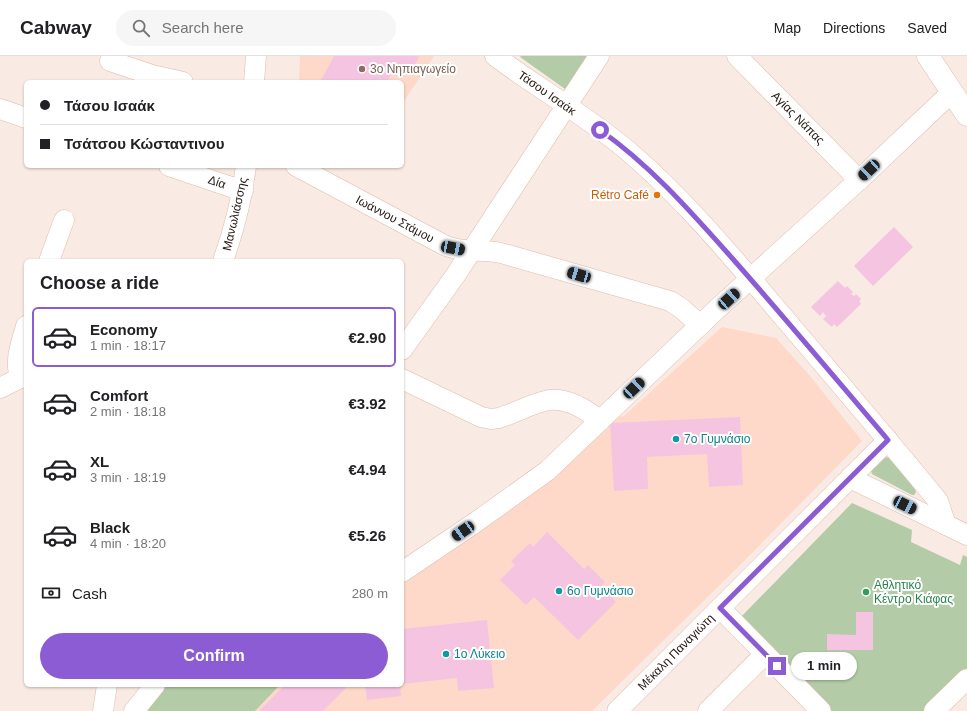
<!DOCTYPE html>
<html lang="en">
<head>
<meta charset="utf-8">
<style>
	body { margin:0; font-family:Helvetica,sans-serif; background:#f6f6f6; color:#202124; height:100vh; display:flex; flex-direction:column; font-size:15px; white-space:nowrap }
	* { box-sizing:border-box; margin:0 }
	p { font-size:13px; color:#757577 }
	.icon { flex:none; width:22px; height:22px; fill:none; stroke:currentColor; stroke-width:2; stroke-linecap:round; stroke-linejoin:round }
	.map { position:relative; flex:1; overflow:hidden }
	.details { position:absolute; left:24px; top:203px; width:380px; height:428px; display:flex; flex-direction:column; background:#fff; border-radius:6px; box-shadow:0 1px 3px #0004 }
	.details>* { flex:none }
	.top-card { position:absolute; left:24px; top:24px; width:380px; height:88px; border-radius:6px; box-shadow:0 1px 3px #0004; display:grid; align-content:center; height:88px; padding:0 16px; background:#fff }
	.end { position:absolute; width:18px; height:18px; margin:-9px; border:5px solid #8c5cd5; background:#fff; box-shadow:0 0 0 2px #fff }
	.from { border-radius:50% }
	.bubble { position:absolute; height:28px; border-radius:14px; background:#fff; box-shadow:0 1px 3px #0004; font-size:13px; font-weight:700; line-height:28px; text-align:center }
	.car { position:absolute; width:12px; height:24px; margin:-12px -6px; border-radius:5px; box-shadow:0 0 3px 1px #0007; background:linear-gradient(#222 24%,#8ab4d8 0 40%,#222 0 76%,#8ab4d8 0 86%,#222 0) }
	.top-card b { display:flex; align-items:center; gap:14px; height:38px; font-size:15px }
	.top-card b+b { border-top:1px solid #e0e0e0 }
	.top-card i { width:10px; height:10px; background:#202124 }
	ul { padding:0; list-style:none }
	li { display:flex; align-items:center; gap:12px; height:60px; margin:0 8px 6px; padding:0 8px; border:2px solid transparent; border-radius:6px }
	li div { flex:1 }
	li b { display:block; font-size:15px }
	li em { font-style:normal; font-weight:700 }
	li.on { border-color:#8c5cd5 }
	li>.icon { width:36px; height:36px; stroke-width:1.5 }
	h2 { padding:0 16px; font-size:18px; line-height:48px }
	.pay { display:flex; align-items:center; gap:10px; height:44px; padding:0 16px; font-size:15px }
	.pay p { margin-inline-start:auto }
	.primary-button { display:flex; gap:8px; margin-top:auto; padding:8px 16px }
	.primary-button a { flex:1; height:46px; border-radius:24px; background:#8c5cd5; color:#fff; font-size:16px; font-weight:700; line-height:46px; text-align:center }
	header { display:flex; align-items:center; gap:24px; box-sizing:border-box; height:56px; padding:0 20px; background:#fff; border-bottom:1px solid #e0e0e0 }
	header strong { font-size:19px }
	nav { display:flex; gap:22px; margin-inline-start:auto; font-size:14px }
	.search { width:280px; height:36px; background:#f6f6f6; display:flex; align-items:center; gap:10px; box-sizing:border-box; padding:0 14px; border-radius:22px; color:#757577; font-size:15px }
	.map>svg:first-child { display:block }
</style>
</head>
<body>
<header>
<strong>Cabway</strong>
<div class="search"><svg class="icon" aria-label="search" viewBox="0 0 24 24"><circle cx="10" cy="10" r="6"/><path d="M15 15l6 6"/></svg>Search here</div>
<nav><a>Map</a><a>Directions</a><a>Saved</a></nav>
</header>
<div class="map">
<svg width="967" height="655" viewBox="0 0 967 655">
	<rect width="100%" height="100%" fill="#f9eae3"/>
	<!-- built -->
	<g fill="#fed9c9">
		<polygon points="300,0 434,0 402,48 402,26 299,26"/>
		<polygon points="722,271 776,282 810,320 862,385 743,506 592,655 255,655 280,629 402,629 402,526 560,416 609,362 624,360"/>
	</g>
	<!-- green -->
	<g fill="#b3cba6">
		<polygon points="521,0 592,0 568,35 520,1"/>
		<polygon points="886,401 889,402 915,433 916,436 914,439 912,439 872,418 871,415"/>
		<polygon points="852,447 912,474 911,486 960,509 963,499 967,501 967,614 924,655 829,655 739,563"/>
		<polygon points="164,629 280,629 255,655 143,655"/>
	</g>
	<!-- building -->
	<g fill="#f5c4e1">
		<polygon points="334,0 417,0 419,1 410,17 396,9 387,26 359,26 356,24 355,26 320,26"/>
		<polygon points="894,171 913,191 873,230 854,210"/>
		<polygon points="838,225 845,232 847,230 853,236 851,238 854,240 856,238 861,243 859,245 861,248 837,271 834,268 832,271 823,263 826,260 823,256 820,260 811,251"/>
		<polygon points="740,361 743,429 709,431 707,398 647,401 648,433 614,435 610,367"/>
		<polygon points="547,476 584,513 588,509 605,526 601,530 616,546 578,584 534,541 526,549 500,524 515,509 511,505 530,487 533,491"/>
		<polygon points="856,556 873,556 873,594 827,594 827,578 856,579"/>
		<polygon points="487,564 494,632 458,635 457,622 402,628 402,573"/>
		<polygon points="285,629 343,629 346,632 323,655 259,655"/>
		<polygon points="365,629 400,629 401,640 367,644"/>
	</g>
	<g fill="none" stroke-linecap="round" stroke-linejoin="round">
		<defs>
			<g id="minor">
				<path d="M 495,0 C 538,32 585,59 627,94 C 681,140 728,196 774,250 C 829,315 884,379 938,445 L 946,469"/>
				<polyline points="737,0 859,124"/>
				<polyline points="110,5 152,19 183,26"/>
				<polyline points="254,26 256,0"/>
				<polyline points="0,53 26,62"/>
				<polyline points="169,110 243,135"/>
				<path d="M 296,110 L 446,190 C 464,197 483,193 501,197 L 670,245 L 681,252 L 700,269"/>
				<polyline points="49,205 64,164"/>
				<path d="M 223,205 C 234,174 242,143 246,110"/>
				<polyline points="402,294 455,220 599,0"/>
				<path d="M 21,322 C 13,307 22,285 26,270"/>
				<path d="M 402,323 L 481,361 L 491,363 L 499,362 C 516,357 532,347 549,344 C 568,342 587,354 600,365"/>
				<polyline points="0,332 26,319"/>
				<polyline points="850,422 967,479"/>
				<polyline points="402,516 476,466 547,415 717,253 859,124 952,36"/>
				<polyline points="720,552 821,655"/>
				<polyline points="103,655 107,629"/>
				<polyline points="134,655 155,629"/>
				<polyline points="617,655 888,384"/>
				<polyline points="708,655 765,598"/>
				<polyline points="934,655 967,623"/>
			</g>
			<polyline id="major" points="928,0 967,59"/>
		</defs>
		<!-- minor casing -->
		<use href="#minor" stroke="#e0bbab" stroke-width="21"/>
		<!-- major casing -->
		<use href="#major" stroke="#e0bbab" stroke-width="23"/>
		<!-- minor -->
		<use href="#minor" stroke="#fff" stroke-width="20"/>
		<!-- major -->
		<use href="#major" stroke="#fff" stroke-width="22"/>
	</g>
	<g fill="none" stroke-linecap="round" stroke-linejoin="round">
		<!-- route -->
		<path stroke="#8c5cd5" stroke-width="5" d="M 600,74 C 650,109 691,156 732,202 C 785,262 836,323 888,384 L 720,552 L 777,610"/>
	</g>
	<!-- markers -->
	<circle fill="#8d6e63" stroke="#fff" stroke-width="1.5" cx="362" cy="13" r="4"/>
	<circle fill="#e8710a" stroke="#fff" stroke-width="1.5" cx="657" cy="139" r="4"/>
	<g fill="#0f9aa8" stroke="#fff" stroke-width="1.5">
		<circle cx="676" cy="383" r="4"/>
		<circle cx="559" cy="535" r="4"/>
		<circle cx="446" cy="598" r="4"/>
	</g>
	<circle fill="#2e9e5b" stroke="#fff" stroke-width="1.5" cx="866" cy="536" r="4"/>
	<g text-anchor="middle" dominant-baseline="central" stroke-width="4" stroke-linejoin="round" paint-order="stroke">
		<!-- education labels -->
		<g font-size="12" fill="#785e54" stroke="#fff" text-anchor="start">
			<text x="370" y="13">3ο Νηπιαγωγείο</text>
		</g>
		<!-- street labels -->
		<g font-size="12" fill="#221510" stroke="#fff">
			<text transform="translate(547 37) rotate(35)">Τάσου Ισαάκ</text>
			<text transform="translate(798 62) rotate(45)">Αγίας Νάπας</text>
			<text transform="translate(217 126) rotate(19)">Δία</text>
			<text transform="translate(235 158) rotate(-77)">Μανωλιάσσης</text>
			<text transform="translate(395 163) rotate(28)">Ιωάννου Στάμου</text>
			<text transform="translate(676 596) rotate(-45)">Μέκαλη Παναγιώτη</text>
		</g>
		<!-- food labels -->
		<g font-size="12" fill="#c56008" stroke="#fff" text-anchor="end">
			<text x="649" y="139">Rétro Café</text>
		</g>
		<!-- culture labels -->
		<g font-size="12" fill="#0d838f" stroke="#fff" text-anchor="start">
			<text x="684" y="383">7ο Γυμνάσιο</text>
			<text x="567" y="535">6ο Γυμνάσιο</text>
			<text x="454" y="598">1ο Λύκειο</text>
		</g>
		<!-- leisure labels -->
		<g font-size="12" fill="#27864d" stroke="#fff" text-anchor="start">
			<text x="874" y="529">Αθλητικό<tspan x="874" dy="14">Κέντρο Κιάφας</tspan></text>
		</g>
	</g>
</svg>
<i class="end from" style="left:600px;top:74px"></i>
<i class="end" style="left:777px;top:610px"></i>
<div class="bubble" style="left:791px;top:596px;width:66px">1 min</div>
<i class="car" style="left:869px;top:114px;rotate:227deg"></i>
<i class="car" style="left:453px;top:192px;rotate:101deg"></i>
<i class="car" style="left:579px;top:219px;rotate:286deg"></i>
<i class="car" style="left:729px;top:243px;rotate:48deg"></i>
<i class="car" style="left:634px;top:332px;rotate:47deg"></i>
<i class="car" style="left:905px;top:449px;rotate:116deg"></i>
<i class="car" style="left:463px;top:475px;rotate:236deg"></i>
<div class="top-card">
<b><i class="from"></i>Τάσου Ισαάκ</b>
<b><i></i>Τσάτσου Κώσταντινου</b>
</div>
<section class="details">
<h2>Choose a ride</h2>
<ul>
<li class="on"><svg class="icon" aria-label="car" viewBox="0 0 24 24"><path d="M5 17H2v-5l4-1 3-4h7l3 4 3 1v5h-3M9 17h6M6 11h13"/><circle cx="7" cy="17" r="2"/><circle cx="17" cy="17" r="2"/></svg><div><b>Economy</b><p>1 min · 18:17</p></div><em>€2.90</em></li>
<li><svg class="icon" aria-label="car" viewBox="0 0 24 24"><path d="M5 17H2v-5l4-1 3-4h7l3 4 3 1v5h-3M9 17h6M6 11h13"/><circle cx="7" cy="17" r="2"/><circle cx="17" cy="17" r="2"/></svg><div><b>Comfort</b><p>2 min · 18:18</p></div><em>€3.92</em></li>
<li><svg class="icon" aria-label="car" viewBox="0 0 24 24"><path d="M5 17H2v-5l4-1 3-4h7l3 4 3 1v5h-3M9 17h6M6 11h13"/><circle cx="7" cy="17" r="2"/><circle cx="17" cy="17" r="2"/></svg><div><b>XL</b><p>3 min · 18:19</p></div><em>€4.94</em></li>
<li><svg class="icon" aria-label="car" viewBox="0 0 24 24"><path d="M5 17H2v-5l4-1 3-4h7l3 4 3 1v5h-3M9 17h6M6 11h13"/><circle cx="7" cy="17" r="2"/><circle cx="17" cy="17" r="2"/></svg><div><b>Black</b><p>4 min · 18:20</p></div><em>€5.26</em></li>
</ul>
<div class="pay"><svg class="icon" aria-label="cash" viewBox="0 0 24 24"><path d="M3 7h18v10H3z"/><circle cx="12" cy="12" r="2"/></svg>Cash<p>280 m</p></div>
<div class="primary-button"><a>Confirm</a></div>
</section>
</div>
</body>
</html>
